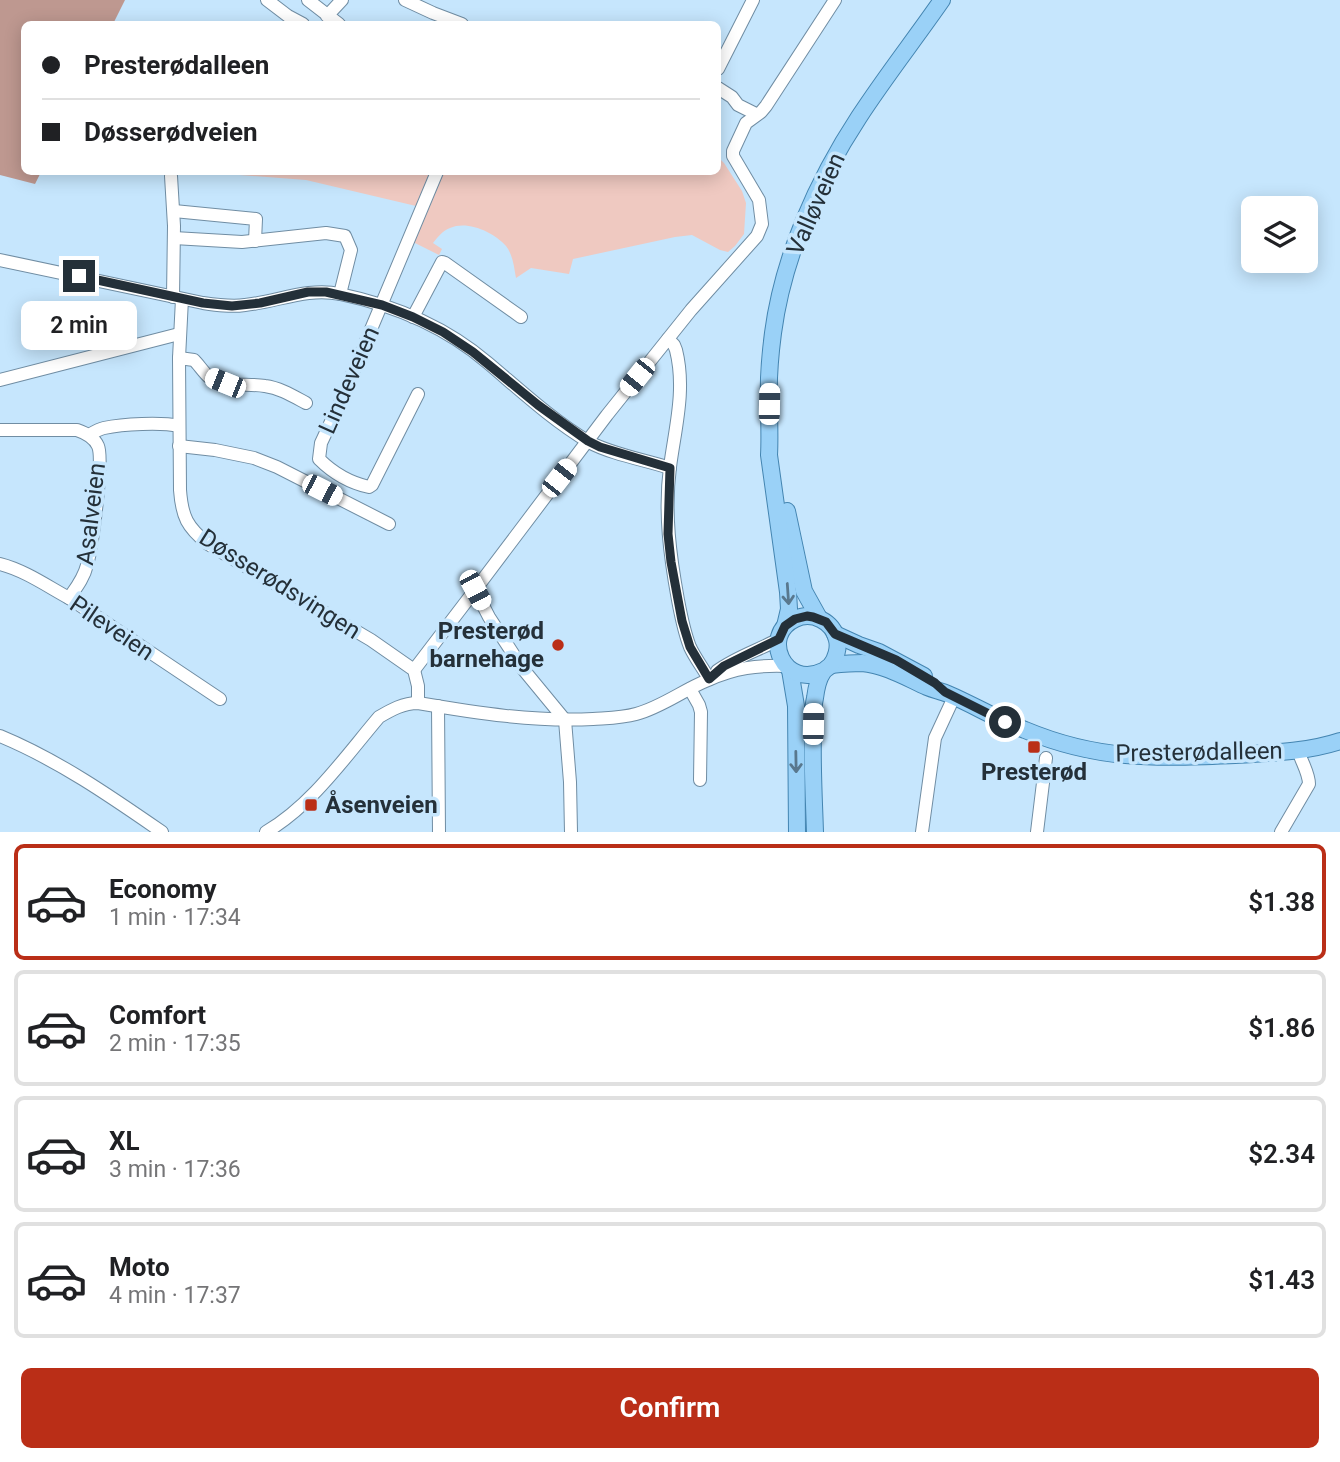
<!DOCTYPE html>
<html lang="en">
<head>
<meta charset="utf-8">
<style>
	body { margin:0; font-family:Roboto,sans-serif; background:#f6f6f6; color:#202124; height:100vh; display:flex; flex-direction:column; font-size:26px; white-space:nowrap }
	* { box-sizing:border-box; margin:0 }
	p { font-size:23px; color:#757577 }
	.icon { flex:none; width:38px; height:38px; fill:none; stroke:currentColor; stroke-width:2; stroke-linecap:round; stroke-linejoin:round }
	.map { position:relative; height:832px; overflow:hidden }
	.panel { display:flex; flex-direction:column; background:#fff; flex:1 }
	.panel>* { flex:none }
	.top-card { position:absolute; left:21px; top:21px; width:700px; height:154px; border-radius:10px; box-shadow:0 4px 18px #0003; display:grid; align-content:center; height:154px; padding:0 21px; background:#fff }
	.buttons { position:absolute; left:1241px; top:196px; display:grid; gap:14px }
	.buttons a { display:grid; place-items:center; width:77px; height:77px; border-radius:10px; background:#fff; box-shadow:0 4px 18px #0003; font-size:35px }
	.end { position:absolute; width:32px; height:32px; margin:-16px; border:9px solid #243039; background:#fff; box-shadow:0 0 0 4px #fff }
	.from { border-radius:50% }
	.bubble { position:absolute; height:49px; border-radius:10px; background:#fff; box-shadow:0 4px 18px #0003; font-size:23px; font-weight:600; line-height:49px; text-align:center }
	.car { position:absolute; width:21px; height:42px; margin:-21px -10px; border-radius:9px; box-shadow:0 0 5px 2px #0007; background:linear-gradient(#fff 24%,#345 0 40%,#fff 0 76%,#345 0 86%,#fff 0) }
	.top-card b { display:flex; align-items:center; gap:24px; height:66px; font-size:26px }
	.top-card b+b { border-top:2px solid #e0e0e0 }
	.top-card i { width:18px; height:18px; background:#202124 }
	ul { padding:12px 0 0; list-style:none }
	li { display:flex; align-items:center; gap:21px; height:116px; margin:0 14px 10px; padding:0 7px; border:4px solid #e0e0e0; border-radius:10px }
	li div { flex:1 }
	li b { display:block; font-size:26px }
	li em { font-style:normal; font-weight:600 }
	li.current { border-color:#ba2e17 }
	li>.icon { width:63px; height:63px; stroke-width:1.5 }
	.action { display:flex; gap:14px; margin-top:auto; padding:14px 21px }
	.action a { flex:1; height:80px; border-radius:10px; background:#ba2e17; color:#fff; font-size:28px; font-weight:600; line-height:80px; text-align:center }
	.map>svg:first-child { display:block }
</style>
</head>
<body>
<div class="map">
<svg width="1340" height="832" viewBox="0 0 1340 832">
	<rect width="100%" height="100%" fill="#c6e6fd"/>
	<!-- green -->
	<g fill="#efc9c1">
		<path d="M 718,157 L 724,163 L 742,191 L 746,203 L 744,234 L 735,246 L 728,252 L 720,250 L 692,235 L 675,237 L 573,259 L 569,274 L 531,268 L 516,278 C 514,267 513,255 506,246 C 494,232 467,220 450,228 C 442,231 438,237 433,243 L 442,249 L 439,255 L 413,242 L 442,172 L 718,172 Z"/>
		<polygon points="199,172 430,172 416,206 306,180"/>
	</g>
	<!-- forest -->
	<polygon fill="#be9890" points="0,0 125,0 113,24 24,24 24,172 41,172 35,184 0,175"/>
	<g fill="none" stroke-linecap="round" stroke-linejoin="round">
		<defs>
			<g id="minor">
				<polyline points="267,0 288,16 303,24"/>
				<polyline points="308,0 339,24"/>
				<polyline points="405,0 433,13 462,24"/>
				<polyline points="327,16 342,0"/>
				<polyline points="718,69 753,0"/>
				<polyline points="718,88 732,97 738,105 756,114"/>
				<polyline points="171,176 174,226 173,297"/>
				<polyline points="174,211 256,219 255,241"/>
				<polyline points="174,238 242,242 326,233 345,236 351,250 340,294"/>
				<path d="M 0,260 L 203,303 C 217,305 231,307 245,305 C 277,302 307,287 340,294 C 393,305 446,327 488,363 C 520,390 552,420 589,442 C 611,454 645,460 670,468"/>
				<path d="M 182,299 L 179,358 L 180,490 C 182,517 187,527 208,544 L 371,640 L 414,670 L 418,686 L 418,703"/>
				<polyline points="413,317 442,262 445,263 521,317"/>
				<path d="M 668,339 L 674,345 L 676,350 C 686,390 675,428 670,467 C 664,512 670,556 678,600 C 681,616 684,632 690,647 C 695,658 703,668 709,679"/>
				<path d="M 179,358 L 194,360 C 199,365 204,373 209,377 C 226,388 246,383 265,386 C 280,388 293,396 306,403"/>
				<polyline points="0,380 179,334"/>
				<path d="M 418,394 L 372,485 L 369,487 C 351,483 333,473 319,459 L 321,443 L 343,396 L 437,172"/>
				<path d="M 0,430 L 77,430 C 86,433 94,437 98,446 C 104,459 92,548 87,565 C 84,578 76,588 69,598"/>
				<path d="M 89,435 C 94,432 99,429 104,428 C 123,424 161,422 179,426"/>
				<polyline points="179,446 215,450 254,458 277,467 389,524"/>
				<path d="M 0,564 C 24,570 47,586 69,598 L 220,699"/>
				<polyline points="475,590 489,617 523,669 565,720 570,782 571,832"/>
				<polyline points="414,670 475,590 607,415 691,310 757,236 762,224 759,200 733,156 733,151 746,123 761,112 766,106 835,0"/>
				<path d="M 717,671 C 736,657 759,650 779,639"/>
				<polyline points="690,689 699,705 701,712 700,780"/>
				<polyline points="438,706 439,832"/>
				<path d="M 0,736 C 58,760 110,796 162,832"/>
				<path d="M 266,832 C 312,805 345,757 379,717 C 391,710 403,703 418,703 C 477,713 534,722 593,719 C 607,718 622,718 636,714 C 662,707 683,690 708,680 C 735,668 757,665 786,666"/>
				<polyline points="922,832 935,738 954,697"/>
				<polyline points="1037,832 1046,758"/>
				<path d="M 1281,832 L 1309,784 C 1309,773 1301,761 1298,750"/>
			</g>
			<g id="major">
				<polyline points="787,511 804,591 819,618"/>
				<path d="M 785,626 L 789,609 L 788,592 L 769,455 C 770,438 769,420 769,402 C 768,379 770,356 773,333 C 783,257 817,181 859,117 C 885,77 915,39 942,0"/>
				<polyline points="835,634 859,645 879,652 924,676"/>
				<path d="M 831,665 C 841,664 852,663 862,663 C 885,665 907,678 927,687 C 934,690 941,691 948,694 C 974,705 998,720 1025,730 C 1099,761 1156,758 1235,755 C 1270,753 1307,752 1340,741"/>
				<polyline points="790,670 796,706 797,832"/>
				<path d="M 815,832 C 814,800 812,767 813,735 C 813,723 812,710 815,698 C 816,690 818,679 823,672 C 825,669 828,668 831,665 C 836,658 839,648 837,640 C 833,621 812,611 795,619 C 760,635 784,690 823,671"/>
			</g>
		</defs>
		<!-- minor casing -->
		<use href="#minor" stroke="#708da3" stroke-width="14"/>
		<!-- major casing -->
		<use href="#major" stroke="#4485b1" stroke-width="18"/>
		<!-- minor -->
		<use href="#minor" stroke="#fff" stroke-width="12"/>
		<!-- major -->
		<use href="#major" stroke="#9ad1f7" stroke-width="16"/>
	</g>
	<!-- one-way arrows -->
	<defs><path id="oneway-shaft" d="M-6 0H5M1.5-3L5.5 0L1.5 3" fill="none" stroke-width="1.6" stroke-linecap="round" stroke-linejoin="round" transform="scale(1.75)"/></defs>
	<g stroke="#59788e">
		<use href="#oneway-shaft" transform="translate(788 594) rotate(86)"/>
		<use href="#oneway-shaft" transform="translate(796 762) rotate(89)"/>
	</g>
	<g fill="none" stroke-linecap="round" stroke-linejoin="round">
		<!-- route -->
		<polyline stroke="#243039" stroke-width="9" points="79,276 203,303 232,306 260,303 308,292 326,292 382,305 413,317 443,332 473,352 538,405 588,441 600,447 670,468 668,534 671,562 682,621 690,647 709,679 724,666 779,639 785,626 795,619 807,616 813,617 826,622 835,634 896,660 935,683 945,692 1005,722"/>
	</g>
	<!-- markers -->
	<g fill="#ba2e17" stroke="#c6e6fd" stroke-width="2.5">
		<circle cx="558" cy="645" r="7"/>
		<rect x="1027" y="740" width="14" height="14" rx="3.5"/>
		<rect x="304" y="798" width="14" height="14" rx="3.5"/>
	</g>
	<g text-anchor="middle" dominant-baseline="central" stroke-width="7" stroke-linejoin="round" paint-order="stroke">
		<!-- street labels -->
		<g font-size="24" fill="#243039" stroke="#c6e6fd">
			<text transform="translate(816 204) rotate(-66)">Valløveien</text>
			<text transform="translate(349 380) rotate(-66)">Lindeveien</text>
			<text transform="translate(91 514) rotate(-83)">Asalveien</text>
			<text transform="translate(280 584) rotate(32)">Døsserødsvingen</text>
			<text transform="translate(112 628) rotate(34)">Pileveien</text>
			<text transform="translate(1199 752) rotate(-1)">Presterødalleen</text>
		</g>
		<!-- poi labels -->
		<g font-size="24" font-weight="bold" fill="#243039" stroke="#c6e6fd" text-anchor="end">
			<text x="544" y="631">Presterød<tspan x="544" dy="28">barnehage</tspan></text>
			<text x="1034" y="772" text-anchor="middle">Presterød</text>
			<text x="325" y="805" text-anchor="start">Åsenveien</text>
		</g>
	</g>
</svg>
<div class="buttons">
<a><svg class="icon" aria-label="layers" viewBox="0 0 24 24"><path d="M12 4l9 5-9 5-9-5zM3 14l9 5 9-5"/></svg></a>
</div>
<i class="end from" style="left:1005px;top:722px"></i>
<i class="end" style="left:79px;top:276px"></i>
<div class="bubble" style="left:21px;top:301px;width:116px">2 min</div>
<i class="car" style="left:637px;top:377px;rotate:219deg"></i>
<i class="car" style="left:225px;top:383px;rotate:292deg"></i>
<i class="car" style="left:769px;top:404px;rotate:1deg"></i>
<i class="car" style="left:559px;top:478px;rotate:38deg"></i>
<i class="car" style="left:322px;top:490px;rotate:117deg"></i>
<i class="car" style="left:475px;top:590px;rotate:152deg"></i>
<i class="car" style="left:813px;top:724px;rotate:1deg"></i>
<div class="top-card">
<b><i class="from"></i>Presterødalleen</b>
<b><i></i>Døsserødveien</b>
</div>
</div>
<section class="panel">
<ul>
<li class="current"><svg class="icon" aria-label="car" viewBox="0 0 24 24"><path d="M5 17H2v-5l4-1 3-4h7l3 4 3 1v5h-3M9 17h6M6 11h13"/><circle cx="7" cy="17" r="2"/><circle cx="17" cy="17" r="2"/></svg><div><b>Economy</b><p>1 min · 17:34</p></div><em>$1.38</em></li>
<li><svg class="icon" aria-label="car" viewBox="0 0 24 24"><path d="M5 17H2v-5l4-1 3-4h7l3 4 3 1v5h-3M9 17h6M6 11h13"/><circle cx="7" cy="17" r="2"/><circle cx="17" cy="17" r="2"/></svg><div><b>Comfort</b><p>2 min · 17:35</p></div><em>$1.86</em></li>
<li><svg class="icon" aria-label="car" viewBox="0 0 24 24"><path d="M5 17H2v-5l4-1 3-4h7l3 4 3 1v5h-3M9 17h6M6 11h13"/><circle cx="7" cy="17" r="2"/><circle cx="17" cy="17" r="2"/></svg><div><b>XL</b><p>3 min · 17:36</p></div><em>$2.34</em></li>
<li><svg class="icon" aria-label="car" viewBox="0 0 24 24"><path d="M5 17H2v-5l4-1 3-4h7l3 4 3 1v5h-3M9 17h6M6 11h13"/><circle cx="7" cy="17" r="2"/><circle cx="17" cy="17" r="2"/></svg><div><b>Moto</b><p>4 min · 17:37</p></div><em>$1.43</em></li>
</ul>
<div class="action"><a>Confirm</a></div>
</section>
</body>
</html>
